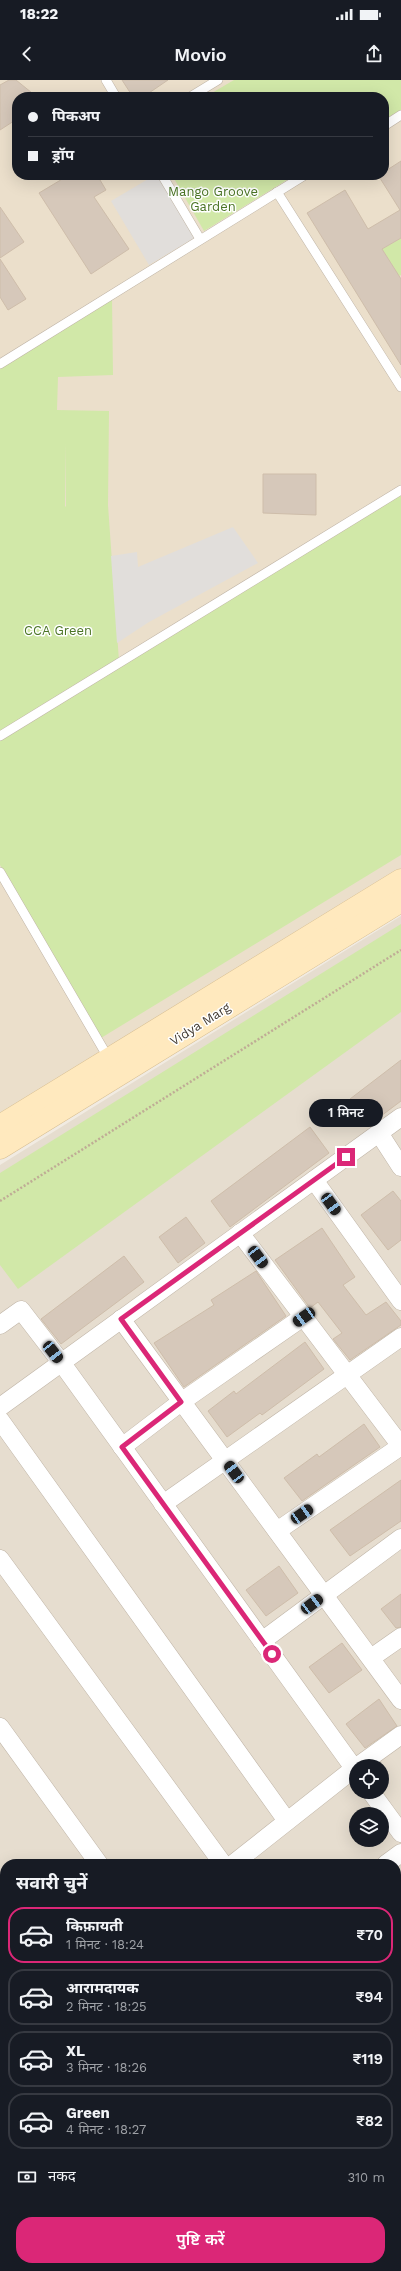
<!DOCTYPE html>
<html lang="hi">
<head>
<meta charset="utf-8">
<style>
	body { margin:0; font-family:"Work Sans","Noto Sans Devanagari",sans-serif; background:#242831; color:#f1f3f6; height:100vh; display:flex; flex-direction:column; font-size:15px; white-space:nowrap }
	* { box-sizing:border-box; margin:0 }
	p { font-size:13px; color:#9ea1a6 }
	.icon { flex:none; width:22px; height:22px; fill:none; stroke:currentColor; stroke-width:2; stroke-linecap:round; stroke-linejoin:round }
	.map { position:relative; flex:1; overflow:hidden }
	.details { position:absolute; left:0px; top:1779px; width:401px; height:412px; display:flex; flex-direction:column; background:#171b24; border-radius:16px 16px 0 0; box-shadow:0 4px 16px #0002 }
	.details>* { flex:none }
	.top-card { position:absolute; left:12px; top:12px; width:377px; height:88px; border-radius:16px; box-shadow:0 4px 16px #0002; display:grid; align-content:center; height:88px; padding:0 16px; background:#171b24 }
	.fabs { position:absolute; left:349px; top:1679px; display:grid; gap:8px }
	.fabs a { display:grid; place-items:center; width:40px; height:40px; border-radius:50%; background:#171b24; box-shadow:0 4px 16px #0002; font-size:20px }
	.end { position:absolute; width:18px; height:18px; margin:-9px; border:5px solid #db2777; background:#fff; box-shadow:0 0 0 2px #fff }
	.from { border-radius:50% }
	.bubble { position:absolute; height:28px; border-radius:14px; background:#171b24; box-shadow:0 4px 16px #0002; font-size:13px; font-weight:600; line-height:28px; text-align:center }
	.car { position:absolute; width:12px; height:24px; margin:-12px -6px; border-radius:5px; box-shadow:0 0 3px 1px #0007; background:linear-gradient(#222 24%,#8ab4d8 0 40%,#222 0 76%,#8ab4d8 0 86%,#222 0) }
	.top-card b { display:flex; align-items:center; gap:14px; height:38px; font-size:15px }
	.top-card b+b { border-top:1px solid #363941 }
	.top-card i { width:10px; height:10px; background:#f1f3f6 }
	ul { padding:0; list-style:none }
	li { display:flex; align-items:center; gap:12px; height:56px; margin:0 8px 6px; padding:0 8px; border:2px solid #363941; border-radius:16px }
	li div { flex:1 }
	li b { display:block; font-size:15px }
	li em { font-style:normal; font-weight:600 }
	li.current { border-color:#db2777 }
	li>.icon { width:36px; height:36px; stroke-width:1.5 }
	h2 { padding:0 16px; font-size:18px; line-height:48px }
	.pay { display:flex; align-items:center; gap:10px; height:44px; padding:0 16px; font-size:15px }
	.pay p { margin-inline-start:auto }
	.action { display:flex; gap:8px; margin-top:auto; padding:8px 16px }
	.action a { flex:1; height:46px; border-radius:16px; background:#db2777; color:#fff; font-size:16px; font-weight:600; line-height:46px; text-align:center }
	.status { display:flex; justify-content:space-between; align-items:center; height:28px; padding:0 20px; background:#171b24; direction:ltr }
	.status svg { height:11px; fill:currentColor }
	header { display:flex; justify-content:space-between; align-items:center; height:52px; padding:0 16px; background:#171b24; font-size:18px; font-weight:600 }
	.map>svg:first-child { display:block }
</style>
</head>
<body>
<div class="status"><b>18:22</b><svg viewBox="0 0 49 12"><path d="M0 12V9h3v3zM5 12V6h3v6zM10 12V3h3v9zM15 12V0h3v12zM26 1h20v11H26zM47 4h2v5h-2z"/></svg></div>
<header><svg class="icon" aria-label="back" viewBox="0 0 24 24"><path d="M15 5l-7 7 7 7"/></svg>Movio<svg class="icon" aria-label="share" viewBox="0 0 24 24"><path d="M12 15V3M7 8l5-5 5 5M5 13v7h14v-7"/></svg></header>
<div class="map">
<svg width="401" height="2191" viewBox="0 0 401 2191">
	<rect width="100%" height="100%" fill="#f1ebe2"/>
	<!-- residential -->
	<path fill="#e6ddcf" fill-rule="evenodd" d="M 401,836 L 401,2191 L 0,2191 L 0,1085 ZM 356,1686 L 382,1686 L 382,1712 L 356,1712 ZM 356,1734 L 382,1734 L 382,1760 L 356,1760 ZM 5,1784 L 396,1784 L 396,2186 L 5,2186 Z"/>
	<!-- education -->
	<path fill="#ebdfcb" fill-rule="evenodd" d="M 0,0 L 401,0 L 401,794 L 0,1034 ZM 17,17 L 384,17 L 384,95 L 17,95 Z"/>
	<!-- green -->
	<g fill="#d1e8a8" fill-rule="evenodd">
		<polygon points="234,0 401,0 401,30 384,40 384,17 205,17"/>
		<polygon points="172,95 295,95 204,151"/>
		<polygon points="401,158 401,195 399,196 382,169"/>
		<path d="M 112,217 L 113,295 L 58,297 L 57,330 L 109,331 L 108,425 L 119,581 L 0,655 L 0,286 ZM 65,363 L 66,426 L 65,427 Z"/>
		<polygon points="401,413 401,775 101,958 0,785 0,658"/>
		<polygon points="401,844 401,932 18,1209 0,1185 0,1093"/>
	</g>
	<!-- parking -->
	<g fill="#e1dedb">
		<polygon points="155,95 157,95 194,158 149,185 111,121"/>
		<polygon points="233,447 258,483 149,542 117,563 111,476 137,472 138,487"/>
	</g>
	<!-- building -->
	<g fill="#d6c8ba" stroke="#cebdaa">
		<polygon points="9,0 16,0 37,17 17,17 17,39 0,50 0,5"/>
		<polygon points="122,0 168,0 143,17 133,17"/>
		<polygon points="401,81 401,158 382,169 401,199 401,285 307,133 345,110 368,149 400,130 378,95 384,95 384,92"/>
		<polygon points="69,95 97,95 106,110 94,117 129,169 91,194 39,113"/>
		<polygon points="0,127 24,162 0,178"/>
		<polygon points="0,179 26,219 8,230 0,217"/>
		<polygon points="263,394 316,394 316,435 263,433"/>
		<polygon points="401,980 401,1021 369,1045 350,1019"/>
		<polygon points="310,1047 329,1073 230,1147 211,1121"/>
		<polygon points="393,1111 401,1121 401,1160 388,1170 361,1135"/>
		<polygon points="186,1137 205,1163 178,1183 159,1157"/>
		<polygon points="322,1148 355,1197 343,1205 366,1235 386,1222 401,1241 401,1245 350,1280 333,1259 342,1253 318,1222 310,1228 275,1180"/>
		<polygon points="124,1176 144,1202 61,1264 41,1239"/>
		<polygon points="256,1191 286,1236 184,1307 154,1263 214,1225 211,1220"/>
		<polygon points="305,1262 324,1289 262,1335 260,1333 227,1357 208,1331 234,1311 236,1314"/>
		<polygon points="364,1344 380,1367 302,1421 284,1398 317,1374 319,1377"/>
		<polygon points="401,1400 401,1441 350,1476 330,1450"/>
		<polygon points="279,1486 298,1513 266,1536 246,1510"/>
		<polygon points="401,1514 401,1547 396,1548 381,1529"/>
		<polygon points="342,1563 362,1590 329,1613 309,1587"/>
		<polygon points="379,1619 397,1646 365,1668 346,1644"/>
	</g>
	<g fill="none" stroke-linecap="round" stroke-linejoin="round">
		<defs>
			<g id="service">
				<polyline points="106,0 116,17"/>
				<polyline points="190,17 218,0"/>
				<polyline points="384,46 401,35"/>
				<polyline points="162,95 200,159"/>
				<polyline points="277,112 401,307"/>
				<polyline points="0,284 305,95"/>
				<polyline points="0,656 401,410"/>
				<polyline points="0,792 109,979"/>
				<polyline points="0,1891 5,1898"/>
			</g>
			<g id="minor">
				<polyline points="379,1053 401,1087"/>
				<polyline points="314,1100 401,1221"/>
				<polyline points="240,1153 401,1366 277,1451"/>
				<polyline points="121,1239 401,1620"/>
				<polyline points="0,1245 21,1230 61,1282 356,1691"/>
				<polyline points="0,1327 401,1037"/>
				<polyline points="0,1340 287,1741"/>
				<polyline points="122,1367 181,1322 303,1237"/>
				<polyline points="163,1424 401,1257"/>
				<polyline points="0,1479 223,1784"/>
				<polyline points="262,1561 401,1458"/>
				<polyline points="371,1578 401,1557"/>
				<polyline points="0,1647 99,1784"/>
				<polyline points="358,1686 401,1655"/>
				<polyline points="371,1712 401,1753"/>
				<polyline points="233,1784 356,1687"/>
				<polyline points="386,1784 401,1773"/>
				<polyline points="396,1861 401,1857"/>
				<polyline points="396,1962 401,1959"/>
				<polyline points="396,2021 401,2028"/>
				<polyline points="396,2102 401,2099"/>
				<polyline points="307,2186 311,2191"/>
				<polyline points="272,2191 280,2186"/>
				<polyline points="398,2191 401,2189"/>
			</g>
			<g id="tertiary">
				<polyline points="0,1815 5,1824"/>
				<polyline points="0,2040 5,2037"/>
				<polyline points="167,2186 170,2191"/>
			</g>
			<g id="secondary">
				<polyline points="0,1046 401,800"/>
				<polyline points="0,1068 401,821"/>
			</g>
		</defs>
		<!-- service casing -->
		<use href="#service" stroke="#c0b5a7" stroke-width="10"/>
		<!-- minor casing -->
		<use href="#minor" stroke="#c0b5a7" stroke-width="19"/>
		<!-- tertiary casing -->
		<use href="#tertiary" stroke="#c0b5a7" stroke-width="23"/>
		<!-- secondary casing -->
		<use href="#secondary" stroke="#d7be91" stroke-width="23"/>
		<!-- path -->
		<polyline stroke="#bfac95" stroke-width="2.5" stroke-dasharray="2 2" stroke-linecap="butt" points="0,1121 401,870"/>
		<!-- service -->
		<use href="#service" stroke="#fff" stroke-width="9"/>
		<!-- minor -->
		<use href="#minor" stroke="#fff" stroke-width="18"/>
		<!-- tertiary -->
		<use href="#tertiary" stroke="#fff" stroke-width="22"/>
		<!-- secondary -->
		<use href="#secondary" stroke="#ffe9be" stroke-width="22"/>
	</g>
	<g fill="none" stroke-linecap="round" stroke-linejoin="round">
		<!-- route -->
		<polyline stroke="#db2777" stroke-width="5" points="272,1574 122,1367 181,1322 121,1239 346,1077"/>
	</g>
	<g text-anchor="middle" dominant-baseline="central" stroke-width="3" stroke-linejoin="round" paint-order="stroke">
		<!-- park labels -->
		<g font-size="13" fill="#4b7525" stroke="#fff">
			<text x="213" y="111">Mango Groove<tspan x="213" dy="15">Garden</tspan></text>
			<text x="58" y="550">CCA Green</text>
		</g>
		<!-- street labels -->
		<g font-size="13" fill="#433b32" stroke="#fff">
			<text transform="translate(200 944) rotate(-32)">Vidya Marg</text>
		</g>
	</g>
</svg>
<div class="fabs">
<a><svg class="icon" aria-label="locate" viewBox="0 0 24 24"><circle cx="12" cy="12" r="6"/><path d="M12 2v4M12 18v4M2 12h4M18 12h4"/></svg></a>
<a><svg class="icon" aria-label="layers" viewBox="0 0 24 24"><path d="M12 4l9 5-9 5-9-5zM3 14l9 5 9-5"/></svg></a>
</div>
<i class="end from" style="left:272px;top:1574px"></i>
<i class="end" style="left:346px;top:1077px"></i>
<div class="bubble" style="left:309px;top:1019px;width:74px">1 मिनट</div>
<i class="car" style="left:331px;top:1124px;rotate:144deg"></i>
<i class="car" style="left:258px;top:1177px;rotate:143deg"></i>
<i class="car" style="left:304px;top:1237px;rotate:235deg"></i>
<i class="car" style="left:53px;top:1272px;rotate:142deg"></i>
<i class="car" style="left:234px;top:1392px;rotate:323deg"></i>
<i class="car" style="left:302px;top:1434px;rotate:56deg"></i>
<i class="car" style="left:312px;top:1524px;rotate:53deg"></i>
<div class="top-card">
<b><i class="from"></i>पिकअप</b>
<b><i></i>ड्रॉप</b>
</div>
<section class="details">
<h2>सवारी चुनें</h2>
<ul>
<li class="current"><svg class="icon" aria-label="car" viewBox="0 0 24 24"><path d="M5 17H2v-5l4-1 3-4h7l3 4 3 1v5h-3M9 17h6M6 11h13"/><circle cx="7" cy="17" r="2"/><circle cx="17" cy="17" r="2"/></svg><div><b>किफ़ायती</b><p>1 मिनट · 18:24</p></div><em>₹70</em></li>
<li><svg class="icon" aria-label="car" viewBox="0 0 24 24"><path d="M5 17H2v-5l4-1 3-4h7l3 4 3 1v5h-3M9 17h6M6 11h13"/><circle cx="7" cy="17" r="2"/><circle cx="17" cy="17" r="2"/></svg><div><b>आरामदायक</b><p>2 मिनट · 18:25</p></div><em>₹94</em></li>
<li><svg class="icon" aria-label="car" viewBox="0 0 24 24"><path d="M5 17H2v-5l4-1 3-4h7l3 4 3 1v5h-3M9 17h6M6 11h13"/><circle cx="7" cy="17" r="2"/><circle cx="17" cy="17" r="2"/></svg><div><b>XL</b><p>3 मिनट · 18:26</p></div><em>₹119</em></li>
<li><svg class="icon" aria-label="car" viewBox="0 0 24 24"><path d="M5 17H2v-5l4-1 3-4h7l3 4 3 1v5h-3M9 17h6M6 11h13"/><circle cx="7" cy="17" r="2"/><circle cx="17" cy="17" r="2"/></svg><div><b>Green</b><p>4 मिनट · 18:27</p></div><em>₹82</em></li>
</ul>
<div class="pay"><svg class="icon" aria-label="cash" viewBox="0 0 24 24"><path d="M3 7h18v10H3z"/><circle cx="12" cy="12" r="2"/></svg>नकद<p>310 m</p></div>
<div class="action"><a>पुष्टि करें</a></div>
</section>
</div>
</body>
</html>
